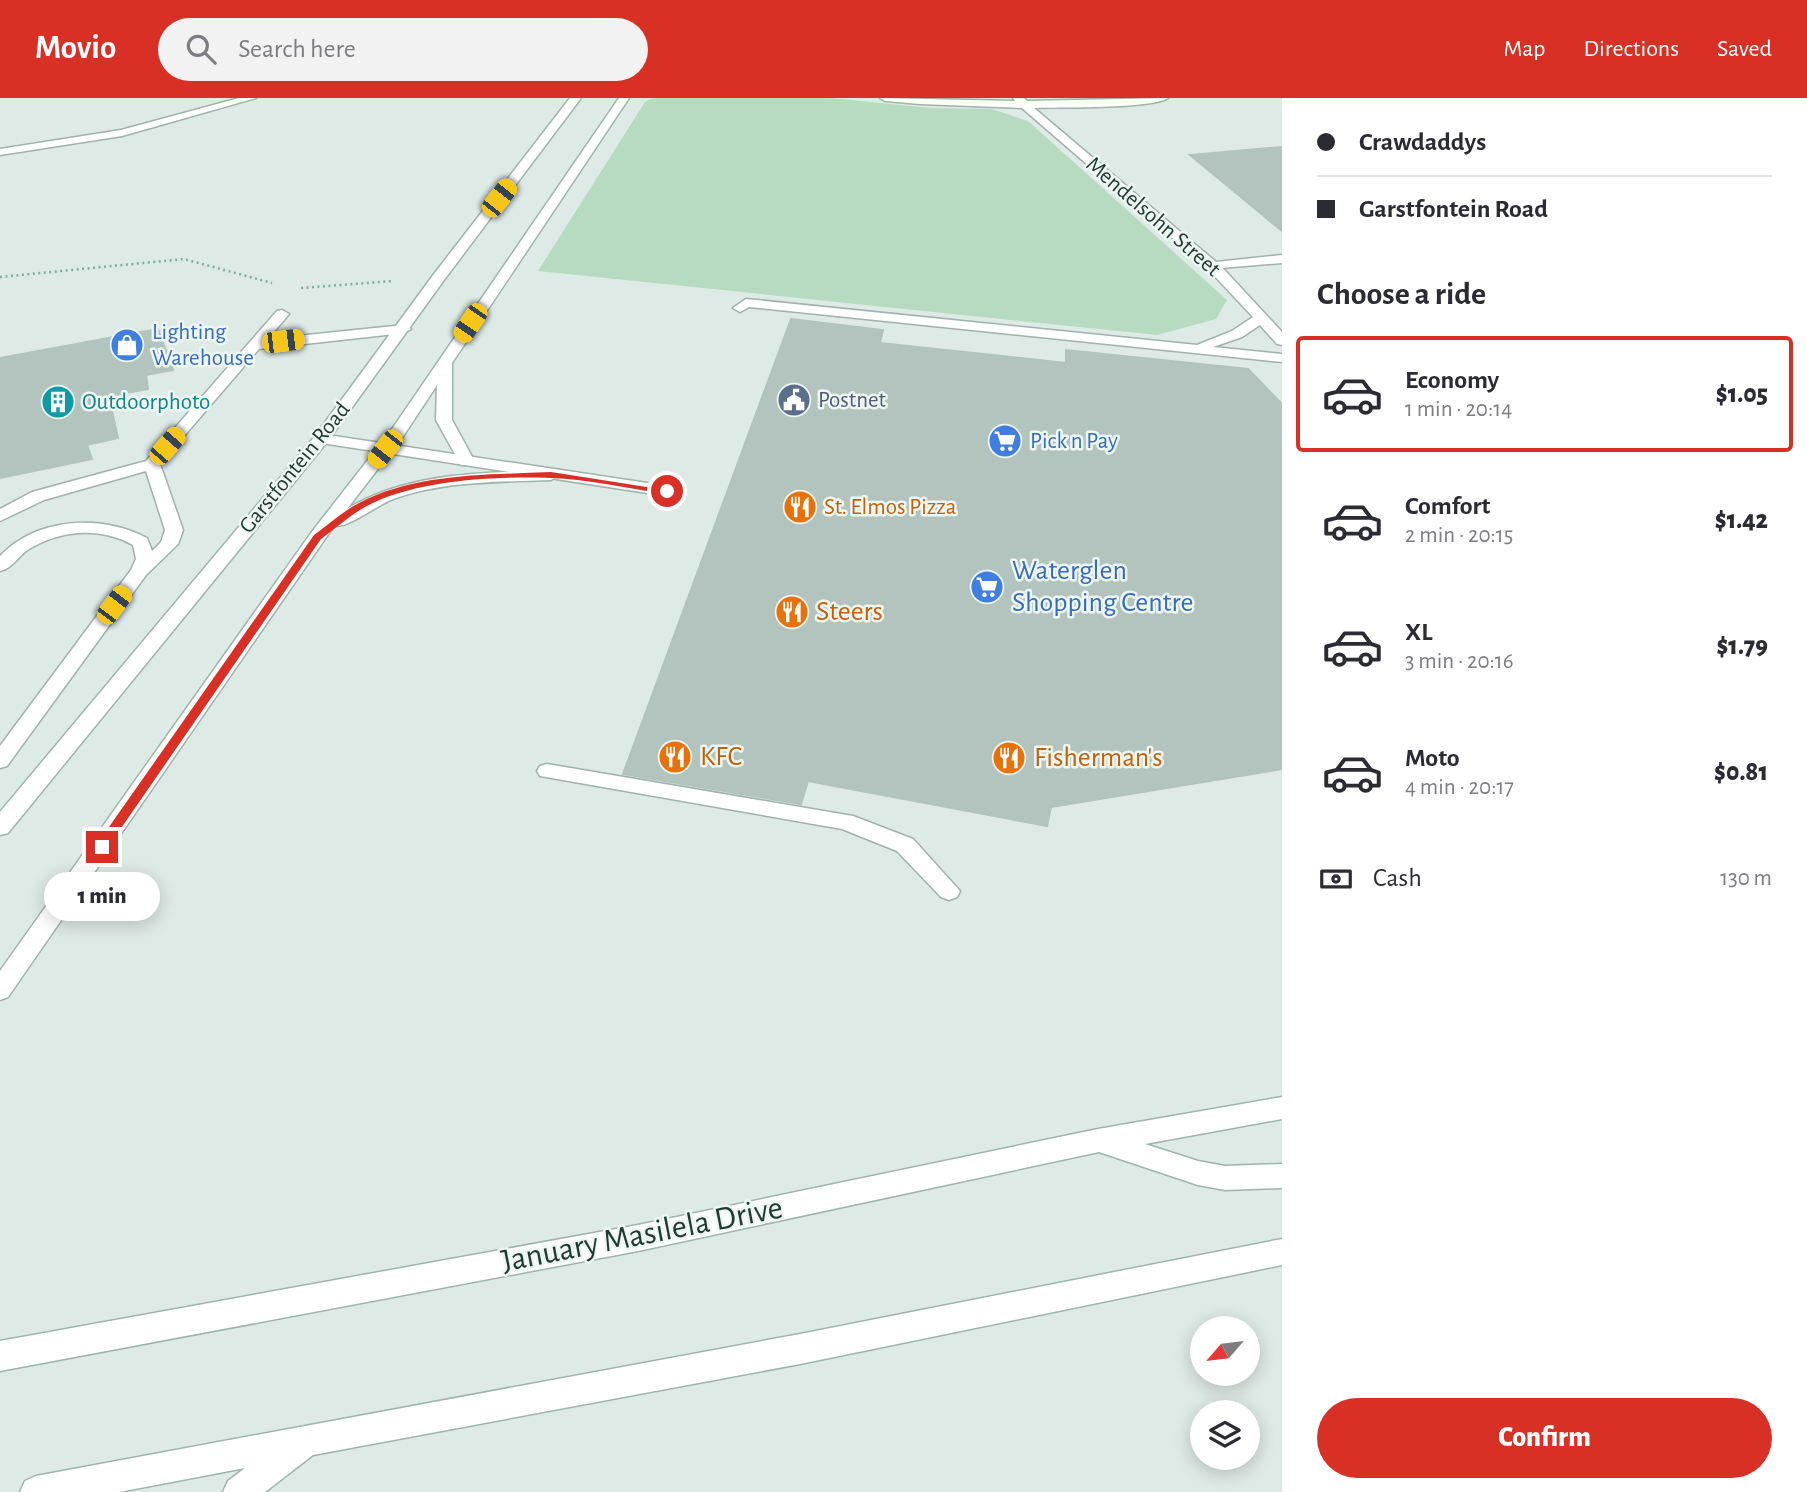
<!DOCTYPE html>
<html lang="en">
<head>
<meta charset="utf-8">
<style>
	body { margin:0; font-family:"Alegreya Sans",sans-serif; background:#f2f2f3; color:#2b2b33; height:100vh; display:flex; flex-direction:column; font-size:26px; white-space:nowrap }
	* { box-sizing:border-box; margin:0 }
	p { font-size:23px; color:#7c7c81 }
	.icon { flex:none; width:38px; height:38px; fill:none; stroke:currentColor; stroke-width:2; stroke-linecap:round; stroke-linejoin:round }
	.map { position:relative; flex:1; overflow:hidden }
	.sheet { display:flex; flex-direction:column; background:#fff; width:525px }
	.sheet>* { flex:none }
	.banner { display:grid; align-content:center; height:154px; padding:0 35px; background:#fff }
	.needle { width:46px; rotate:242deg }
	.buttons { position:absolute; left:1190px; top:1218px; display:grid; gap:14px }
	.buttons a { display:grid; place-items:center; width:70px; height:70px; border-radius:50%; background:#fff; box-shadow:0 4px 18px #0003; font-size:35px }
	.end { position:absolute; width:32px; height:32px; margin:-16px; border:9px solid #d93025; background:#fff; box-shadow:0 0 0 4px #fff }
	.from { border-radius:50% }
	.bubble { position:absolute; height:49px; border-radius:24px; background:#fff; box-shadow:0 4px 18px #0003; font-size:23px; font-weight:800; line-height:49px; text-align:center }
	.car { position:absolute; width:21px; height:42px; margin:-21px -10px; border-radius:9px; box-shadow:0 0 5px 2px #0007; background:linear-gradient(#f5c518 24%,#345 0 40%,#f5c518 0 76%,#345 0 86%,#f5c518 0) }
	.banner b { display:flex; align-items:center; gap:24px; height:66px; font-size:26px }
	.banner b+b { border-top:2px solid #e1e1e2 }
	.banner i { width:18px; height:18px; background:#2b2b33 }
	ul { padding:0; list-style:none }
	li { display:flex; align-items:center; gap:21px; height:116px; margin:0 14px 10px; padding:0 21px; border:4px solid transparent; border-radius:7px }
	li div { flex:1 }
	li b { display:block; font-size:26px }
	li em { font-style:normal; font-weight:800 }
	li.on { border-color:#d93025 }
	li>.icon { width:63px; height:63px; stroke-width:1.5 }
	h2 { padding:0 35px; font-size:32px; line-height:84px }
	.pay { display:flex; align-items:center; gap:18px; height:77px; padding:0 35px; font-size:26px }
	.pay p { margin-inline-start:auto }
	.primary-button { display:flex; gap:14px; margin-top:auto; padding:14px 35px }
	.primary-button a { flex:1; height:80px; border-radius:42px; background:#d93025; color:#fff; font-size:28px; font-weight:800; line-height:80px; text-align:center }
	header { display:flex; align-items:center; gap:42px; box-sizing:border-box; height:98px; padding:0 35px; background:#d93025; color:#fff }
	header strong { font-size:33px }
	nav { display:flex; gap:38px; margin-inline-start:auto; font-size:24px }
	.search { width:490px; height:63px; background:#f2f2f3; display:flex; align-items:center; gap:18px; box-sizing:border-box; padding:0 24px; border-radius:38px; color:#7c7c81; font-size:26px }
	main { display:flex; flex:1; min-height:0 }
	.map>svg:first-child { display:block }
</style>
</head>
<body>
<header>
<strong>Movio</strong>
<div class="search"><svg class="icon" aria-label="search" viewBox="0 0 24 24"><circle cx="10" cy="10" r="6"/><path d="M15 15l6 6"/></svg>Search here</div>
<nav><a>Map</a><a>Directions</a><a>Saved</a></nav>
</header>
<main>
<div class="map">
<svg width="1282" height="1394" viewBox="0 0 1282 1394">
	<rect width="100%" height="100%" fill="#deeae5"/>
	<!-- green -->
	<polygon fill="#b6dbc1" points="653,0 831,0 930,10 992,11 1028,23 1227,202 1216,221 1157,237 538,173 645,4"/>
	<!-- building -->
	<g fill="#b3c4be" stroke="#b0c3bc" stroke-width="2">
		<polygon points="1282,49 1282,133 1190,57"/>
		<polygon points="791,221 883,232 880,245 1066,265 1066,252 1248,271 1282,306 1282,671 1051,709 1047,728 808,683 801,706 623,676"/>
		<polygon points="158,231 173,272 146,277 148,291 115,297 118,311 112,313 118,340 87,347 92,361 0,380 0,260"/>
	</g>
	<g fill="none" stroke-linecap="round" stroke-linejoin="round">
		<defs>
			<g id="service">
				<polygon points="1213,164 1218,165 1282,234 1282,247 1277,246 1260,227 1242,239 1213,249 1282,256 1282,264 749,209 740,214 733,210 746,201 1197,247 1232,233 1253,219 1208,171 1208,165"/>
				<path d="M 282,212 L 289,216 L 268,241 L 404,227 L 411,231 L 404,235 L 259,251 L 160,366 L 183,432 L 178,446 L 146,477 L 7,668 L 0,670 L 0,648 L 131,472 L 136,461 L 133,447 C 99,428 58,432 26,453 C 17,460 11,471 0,473 L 0,458 C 37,419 102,416 147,440 L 152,453 L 161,444 L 165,432 L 146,373 L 44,402 L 0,423 L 0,411 L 32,394 L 146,363 L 277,213 Z"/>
				<polygon points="321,336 667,388 675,393 667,398 315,344 313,341 315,338"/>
				<polygon points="547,666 853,718 913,741 960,793 957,799 949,802 941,799 897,753 842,731 540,678 537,673 540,668"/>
			</g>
			<g id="minor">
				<polygon points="239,0 256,0 122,38 0,57 0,51 121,32"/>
				<path d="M 880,0 L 1015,3 L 1013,0 L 1024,0 L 1027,3 L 1168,0 C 1152,11 1059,9 1034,10 L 1216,164 L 1282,157 L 1282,165 L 1208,171 L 1022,10 L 920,6 L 885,3 Z"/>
			</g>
			<g id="secondary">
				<polygon points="570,0 581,0 444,182 327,344 8,735 0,737 0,714 315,338 434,176"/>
				<path d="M 619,0 L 629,0 L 452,265 L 452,322 L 475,364 L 473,367 L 461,367 L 436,322 L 437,287 L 404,337 L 347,411 C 408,374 483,375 551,372 L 559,377 L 551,382 C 499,384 443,383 393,401 C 377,407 349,430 334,428 L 8,899 L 0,902 L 0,873 L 311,435 L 392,331 Z"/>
				<polygon points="1282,999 1282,1021 1145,1046 1198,1063 1225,1068 1282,1066 1282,1090 1225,1092 1198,1087 1099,1054 638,1153 0,1273 0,1243 638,1127 1098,1031"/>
				<polygon points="1282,1141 1282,1167 800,1266 313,1357 265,1394 223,1394 228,1383 245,1370 119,1394 20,1394 25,1383 36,1378 800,1236"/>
			</g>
		</defs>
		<!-- service casing -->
		<use href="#service" stroke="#a1b1ac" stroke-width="3"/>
		<!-- minor casing -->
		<use href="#minor" stroke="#a1b1ac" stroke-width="3"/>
		<!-- secondary casing -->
		<use href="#secondary" stroke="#9db5ad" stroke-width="3"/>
		<!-- path -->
		<g stroke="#7eada0" stroke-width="2.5" stroke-dasharray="2 3.5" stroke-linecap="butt">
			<polyline points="0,179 184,161 272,185"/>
			<polyline points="301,190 393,183"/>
		</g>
		<!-- service -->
		<use href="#service" fill="#fff" fill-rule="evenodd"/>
		<!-- minor -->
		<use href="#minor" fill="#fff" fill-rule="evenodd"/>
		<!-- secondary -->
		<use href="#secondary" fill="#fff" fill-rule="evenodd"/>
	</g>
	<!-- route -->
	<path fill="#d93025" d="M 551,374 L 672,393 L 667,396 C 629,391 589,381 550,380 C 494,378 414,382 365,409 C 349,418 335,431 321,441 L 106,752 L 97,752 L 97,746 L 314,437 C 328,427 343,413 359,405 C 416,375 488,377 551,374 Z"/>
	<!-- icons -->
	<defs>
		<symbol id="shop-disc" viewBox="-11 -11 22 22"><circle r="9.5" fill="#3f7fe0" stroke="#eef6f2"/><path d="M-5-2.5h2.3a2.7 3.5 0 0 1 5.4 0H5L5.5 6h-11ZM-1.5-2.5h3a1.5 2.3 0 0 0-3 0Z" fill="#fff"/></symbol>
		<symbol id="civic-disc" viewBox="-11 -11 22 22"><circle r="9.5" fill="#5c6f8a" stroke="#eef6f2"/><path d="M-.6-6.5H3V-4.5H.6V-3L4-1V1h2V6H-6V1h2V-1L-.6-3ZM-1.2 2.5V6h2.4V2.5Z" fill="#fff"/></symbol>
		<symbol id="building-disc" viewBox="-11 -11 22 22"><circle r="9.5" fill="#0f9aa8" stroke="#eef6f2"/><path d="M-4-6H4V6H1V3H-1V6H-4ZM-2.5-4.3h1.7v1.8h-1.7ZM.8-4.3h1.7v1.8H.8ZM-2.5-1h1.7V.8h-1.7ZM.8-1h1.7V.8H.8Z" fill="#fff"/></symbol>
		<symbol id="supermarket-disc" viewBox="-11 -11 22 22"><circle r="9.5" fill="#3f7fe0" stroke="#eef6f2"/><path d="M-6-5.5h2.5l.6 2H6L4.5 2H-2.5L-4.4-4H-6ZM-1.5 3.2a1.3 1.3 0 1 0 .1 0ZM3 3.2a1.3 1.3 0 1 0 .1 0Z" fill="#fff"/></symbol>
		<symbol id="restaurant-disc" viewBox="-11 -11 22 22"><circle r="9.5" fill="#e8710a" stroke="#eef6f2"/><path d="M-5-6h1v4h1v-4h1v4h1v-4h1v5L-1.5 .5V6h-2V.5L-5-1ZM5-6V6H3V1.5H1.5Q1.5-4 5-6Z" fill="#fff"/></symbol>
	</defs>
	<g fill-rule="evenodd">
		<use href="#shop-disc" x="108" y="228" width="38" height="38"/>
		<use href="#civic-disc" x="775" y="283" width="38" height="38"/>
		<use href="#building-disc" x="39" y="285" width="38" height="38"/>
		<use href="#supermarket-disc" x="986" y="324" width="38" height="38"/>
		<use href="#restaurant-disc" x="781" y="390" width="38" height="38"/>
		<use href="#supermarket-disc" x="968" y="470" width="38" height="38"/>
		<use href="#restaurant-disc" x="773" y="495" width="38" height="38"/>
		<use href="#restaurant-disc" x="656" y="640" width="38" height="38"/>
		<use href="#restaurant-disc" x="990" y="641" width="38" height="38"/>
	</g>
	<g text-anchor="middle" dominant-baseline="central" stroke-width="5" stroke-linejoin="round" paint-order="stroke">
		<!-- far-street labels -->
		<g font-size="23" fill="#1f3933" stroke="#eef6f2">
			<text transform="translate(1153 119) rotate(41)">Mendelsohn Street</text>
			<text transform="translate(295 370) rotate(-51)">Garstfontein Road</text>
		</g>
		<!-- far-shop labels -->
		<g font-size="23" fill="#366cbe" stroke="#eef6f2" text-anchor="start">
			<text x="152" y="234">Lighting<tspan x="152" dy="26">Warehouse</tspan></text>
			<text x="1030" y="343">Pick n Pay</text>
		</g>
		<!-- far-service labels -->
		<g font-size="23" fill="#4e5e75" stroke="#eef6f2" text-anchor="start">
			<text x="818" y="302">Postnet</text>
		</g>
		<!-- far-culture labels -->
		<g font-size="23" fill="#0d838f" stroke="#eef6f2" text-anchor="start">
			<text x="82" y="304">Outdoorphoto</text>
		</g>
		<!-- far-food labels -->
		<g font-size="23" fill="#c56008" stroke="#eef6f2" text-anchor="start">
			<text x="824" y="409">St. Elmos Pizza</text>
		</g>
		<!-- shop labels -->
		<g font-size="28" fill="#366cbe" stroke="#eef6f2" text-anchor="start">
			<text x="1012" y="473">Waterglen<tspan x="1012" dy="32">Shopping Centre</tspan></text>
		</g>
		<!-- food labels -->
		<g font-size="28" fill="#c56008" stroke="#eef6f2" text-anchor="start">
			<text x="816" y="514">Steers</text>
			<text x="700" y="659">KFC</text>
			<text x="1034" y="660">Fisherman's</text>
		</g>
		<!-- near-street labels -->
		<g font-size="33" fill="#1f3933" stroke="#eef6f2">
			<text transform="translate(642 1137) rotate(-11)">January Masilela Drive</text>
		</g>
	</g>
</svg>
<div class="buttons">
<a><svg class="needle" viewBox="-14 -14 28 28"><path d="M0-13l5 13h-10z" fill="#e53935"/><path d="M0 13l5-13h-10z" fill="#7c7c81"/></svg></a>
<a><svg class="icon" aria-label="layers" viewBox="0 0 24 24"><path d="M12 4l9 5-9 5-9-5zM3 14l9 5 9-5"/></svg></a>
</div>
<i class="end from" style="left:667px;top:393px"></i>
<i class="end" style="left:102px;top:749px"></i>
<div class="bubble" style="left:44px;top:774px;width:116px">1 min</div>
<i class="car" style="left:499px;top:100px;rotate:38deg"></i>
<i class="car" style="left:470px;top:225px;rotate:214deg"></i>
<i class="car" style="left:283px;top:243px;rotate:83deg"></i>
<i class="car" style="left:167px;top:348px;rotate:41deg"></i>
<i class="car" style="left:385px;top:351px;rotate:218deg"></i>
<i class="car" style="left:114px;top:507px;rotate:37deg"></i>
</div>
<section class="sheet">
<div class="banner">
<b><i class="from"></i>Crawdaddys</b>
<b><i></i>Garstfontein Road</b>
</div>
<h2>Choose a ride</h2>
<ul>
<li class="on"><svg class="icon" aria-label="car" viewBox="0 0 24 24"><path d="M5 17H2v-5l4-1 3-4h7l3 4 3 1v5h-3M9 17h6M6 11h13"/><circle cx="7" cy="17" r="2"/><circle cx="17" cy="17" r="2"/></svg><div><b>Economy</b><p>1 min · 20:14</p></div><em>$1.05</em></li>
<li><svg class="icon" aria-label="car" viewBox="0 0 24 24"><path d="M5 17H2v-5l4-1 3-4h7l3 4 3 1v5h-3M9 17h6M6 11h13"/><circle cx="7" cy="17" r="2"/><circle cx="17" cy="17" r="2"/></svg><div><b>Comfort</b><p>2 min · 20:15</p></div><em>$1.42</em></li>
<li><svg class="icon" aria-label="car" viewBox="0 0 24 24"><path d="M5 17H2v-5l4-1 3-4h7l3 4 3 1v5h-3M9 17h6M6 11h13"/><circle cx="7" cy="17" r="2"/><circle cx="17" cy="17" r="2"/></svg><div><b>XL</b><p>3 min · 20:16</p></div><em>$1.79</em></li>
<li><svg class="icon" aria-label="car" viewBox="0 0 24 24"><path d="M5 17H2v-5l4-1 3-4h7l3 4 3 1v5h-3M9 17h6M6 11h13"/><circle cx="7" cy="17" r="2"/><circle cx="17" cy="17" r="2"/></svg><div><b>Moto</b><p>4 min · 20:17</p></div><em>$0.81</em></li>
</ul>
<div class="pay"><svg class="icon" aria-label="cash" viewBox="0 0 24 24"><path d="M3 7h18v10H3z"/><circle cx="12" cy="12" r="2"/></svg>Cash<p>130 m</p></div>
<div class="primary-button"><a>Confirm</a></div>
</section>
</main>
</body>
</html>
